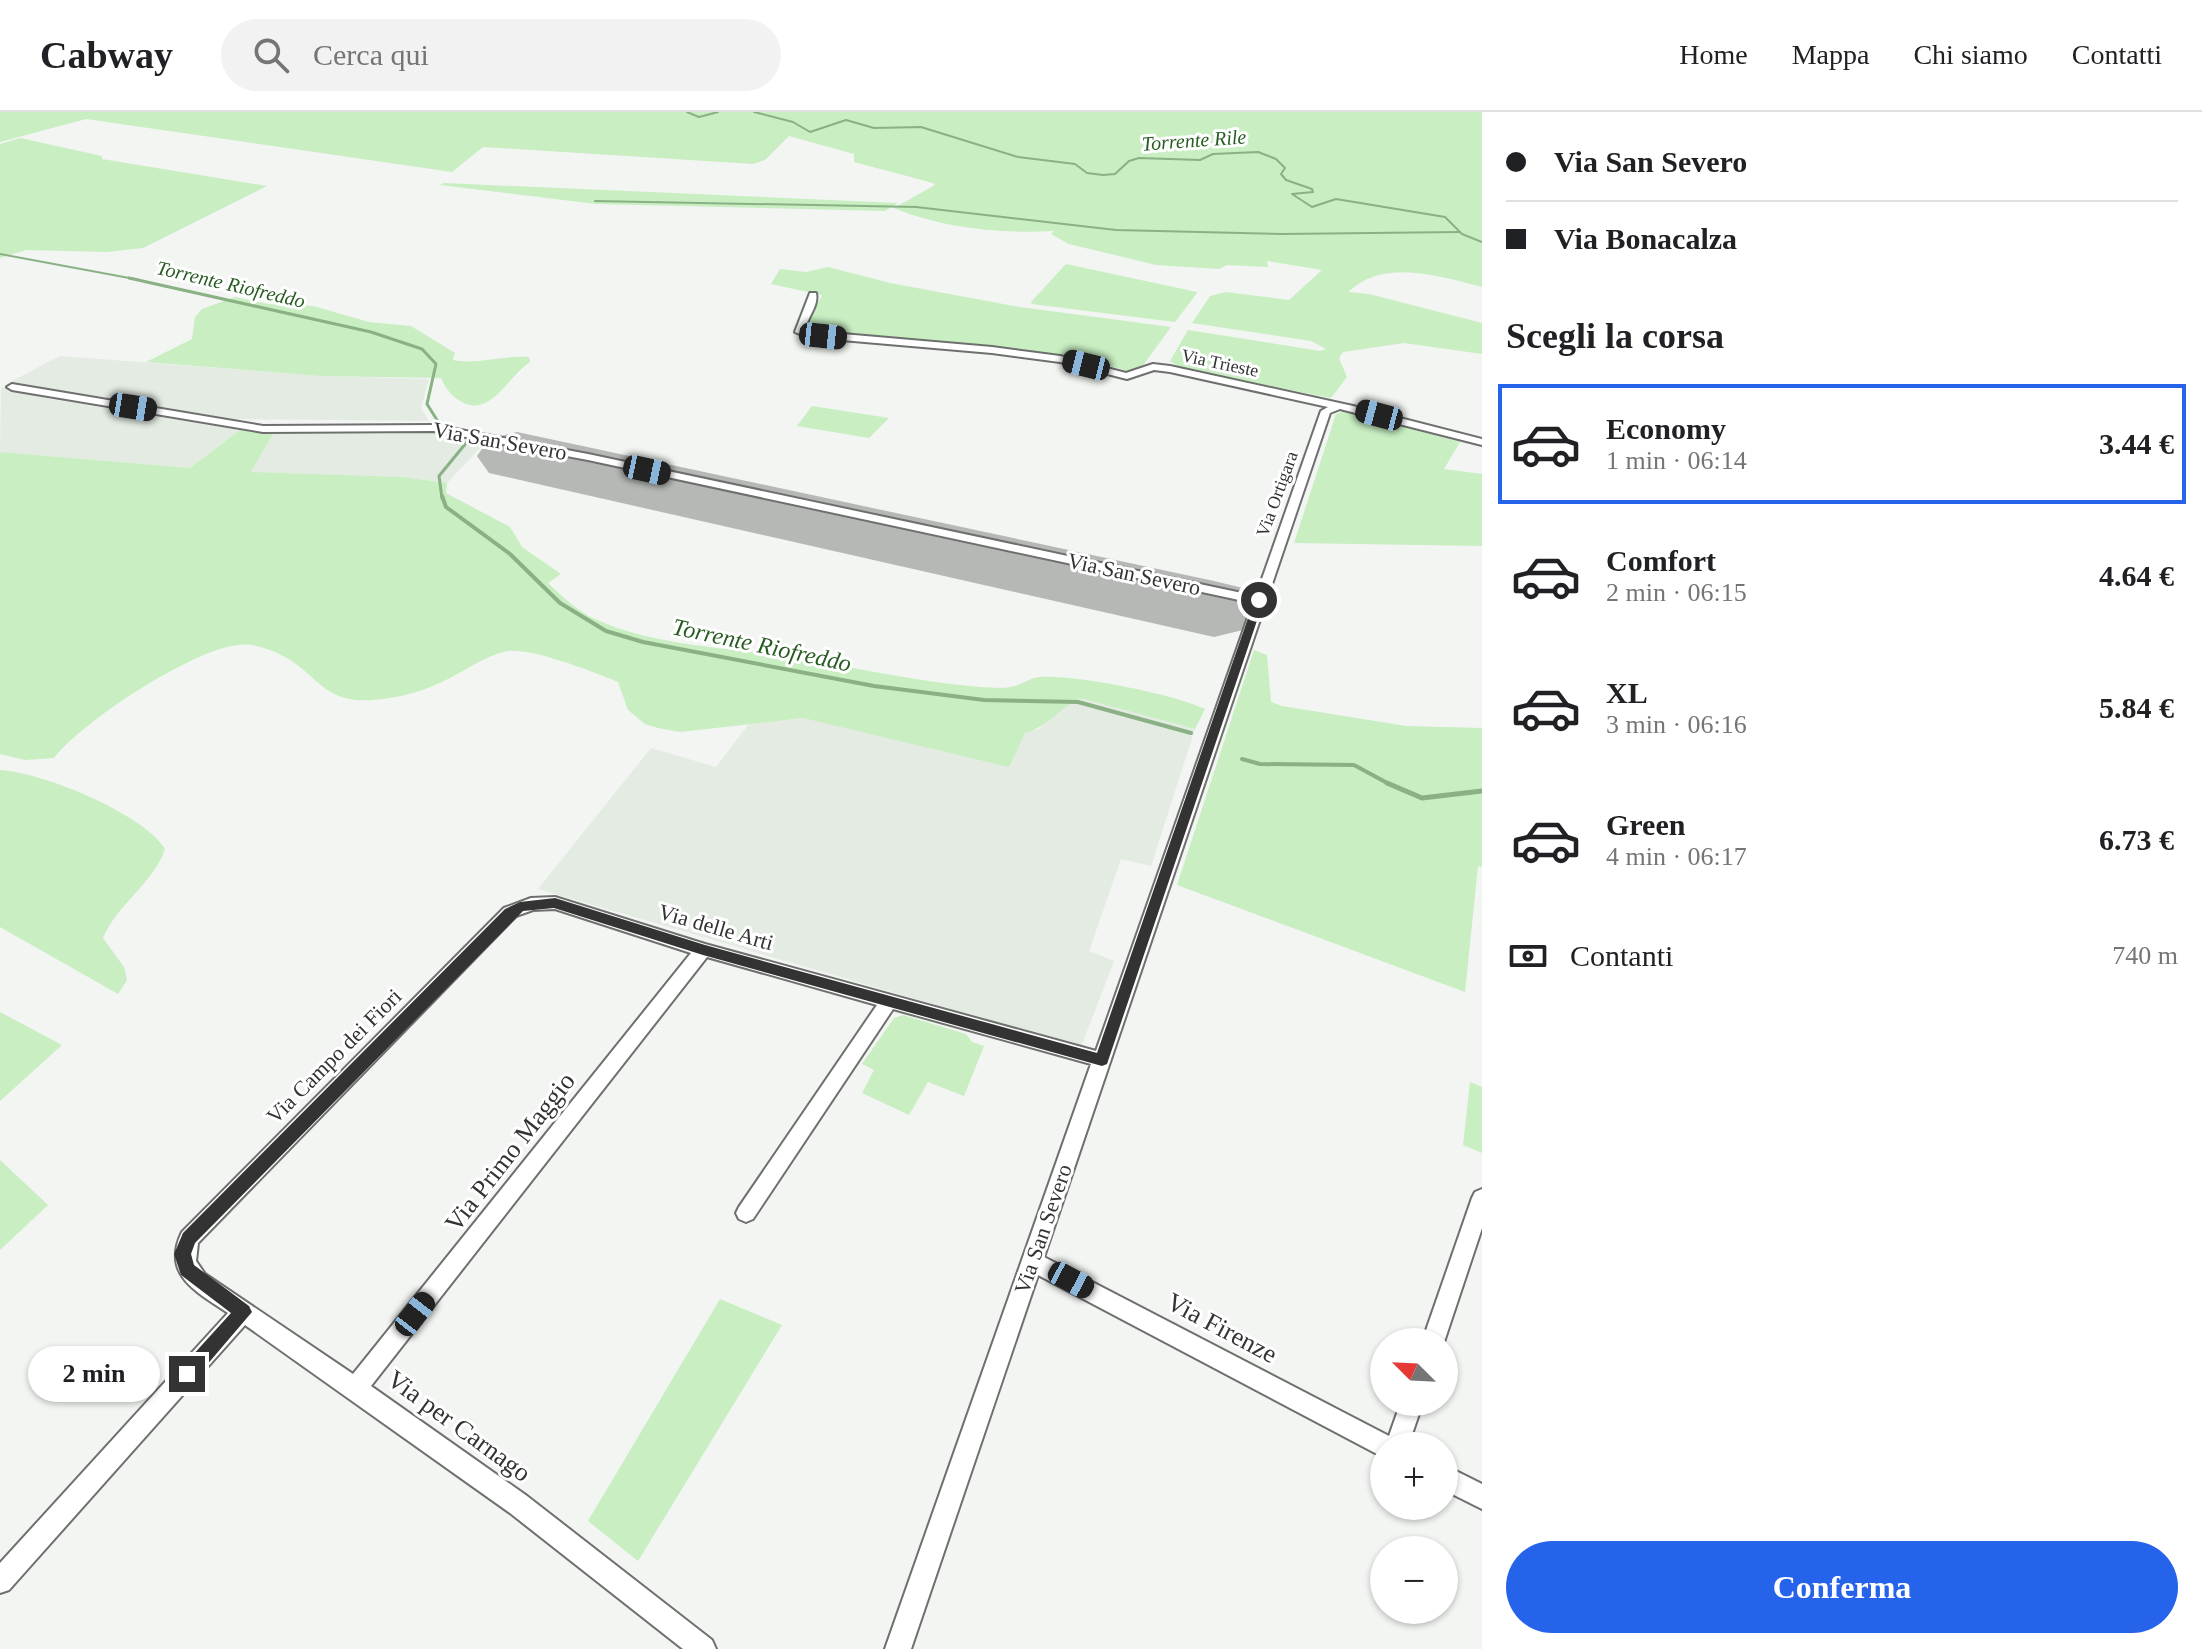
<!DOCTYPE html>
<html lang="it">
<head>
<meta charset="utf-8">
<style>
	body { margin:0; font-family:"Times New Roman",serif; background:#f2f2f2; color:#202124; height:100vh; display:flex; flex-direction:column; font-size:30px; white-space:nowrap }
	* { box-sizing:border-box; margin:0 }
	p { font-size:26px; color:#757577 }
	.icon { flex:none; width:44px; height:44px; fill:none; stroke:currentColor; stroke-width:2; stroke-linecap:round; stroke-linejoin:round }
	.map { position:relative; flex:1; overflow:hidden }
	.sheet { display:flex; flex-direction:column; background:#fff; width:720px }
	.sheet>* { flex:none }
	.banner { display:grid; align-content:center; height:176px; padding:0 24px; background:#fff }
	.needle { width:52px; rotate:294deg }
	.tools { position:absolute; left:1370px; top:1216px; display:grid; gap:16px }
	.tools a { display:grid; place-items:center; width:88px; height:88px; border-radius:50%; background:#fff; box-shadow:0 2px 6px #0004; font-size:40px }
	.end { position:absolute; width:36px; height:36px; margin:-18px; border:10px solid #323332; background:#fff; box-shadow:0 0 0 4px #fff }
	.from { border-radius:50% }
	.bubble { position:absolute; height:56px; border-radius:28px; background:#fff; box-shadow:0 2px 6px #0004; font-size:26px; font-weight:600; line-height:56px; text-align:center }
	.car { position:absolute; width:24px; height:48px; margin:-24px -12px; border-radius:10px; box-shadow:0 0 6px 2px #0007; background:linear-gradient(#222 24%,#8ab4d8 0 40%,#222 0 76%,#8ab4d8 0 86%,#222 0) }
	.banner b { display:flex; align-items:center; gap:28px; height:76px; font-size:30px }
	.banner b+b { border-top:2px solid #e0e0e0 }
	.banner i { width:20px; height:20px; background:#202124 }
	ul { padding:0; list-style:none }
	li { display:flex; align-items:center; gap:24px; height:120px; margin:0 16px 12px; padding:0 8px; border:4px solid transparent; border-radius:0px }
	li div { flex:1 }
	li b { display:block; font-size:30px }
	li em { font-style:normal; font-weight:600 }
	li.on { border-color:#2563eb }
	li>.icon { width:72px; height:72px; stroke-width:1.5 }
	h2 { padding:0 24px; font-size:36px; line-height:96px }
	.pay { display:flex; align-items:center; gap:20px; height:88px; padding:0 24px; font-size:30px }
	.pay p { margin-inline-start:auto }
	.action { display:flex; gap:16px; margin-top:auto; padding:16px 24px }
	.action a { flex:1; height:92px; border-radius:48px; background:#2563eb; color:#fff; font-size:32px; font-weight:600; line-height:92px; text-align:center }
	header { display:flex; align-items:center; gap:48px; box-sizing:border-box; height:112px; padding:0 40px; background:#fff; border-bottom:2px solid #e0e0e0 }
	header strong { font-size:38px }
	nav { display:flex; gap:44px; margin-inline-start:auto; font-size:28px }
	.search { width:560px; height:72px; background:#f2f2f2; display:flex; align-items:center; gap:20px; box-sizing:border-box; padding:0 28px; border-radius:44px; color:#757577; font-size:30px }
	main { display:flex; flex:1; min-height:0 }
	.map>svg:first-child { display:block }
</style>
</head>
<body>
<header>
<strong>Cabway</strong>
<div class="search"><svg class="icon" aria-label="search" viewBox="0 0 24 24"><circle cx="10" cy="10" r="6"/><path d="M15 15l6 6"/></svg>Cerca qui</div>
<nav><a>Home</a><a>Mappa</a><a>Chi siamo</a><a>Contatti</a></nav>
</header>
<main>
<div class="map">
<svg width="1482" height="1537" viewBox="0 0 1482 1537">
	<rect width="100%" height="100%" fill="#f2f5f2"/>
	<!-- built -->
	<g fill="#e3ebe2">
		<polygon points="60,244 320,264 429,267 421,296 429,309 229,307 10,270"/>
		<polygon points="1,275 52,287 240,318 190,356 0,340"/>
		<polygon points="449,321 486,330 447,371 403,365 251,360 273,322"/>
		<polygon points="1080,586 1195,617 1151,754 1121,747 1089,839 1114,849 1081,935 538,777 651,636 716,655 749,612 803,606 878,623 1025,621 1039,617 1059,597"/>
	</g>
	<!-- green -->
	<g fill="#c8eec2">
		<path d="M 0,0 L 1482,0 L 1482,175 C 1438,164 1384,146 1348,180 L 1369,182 L 1482,211 L 1482,242 L 1404,231 L 1343,240 L 1339,246 L 1347,265 L 1331,286 L 1180,256 L 1170,249 L 1188,218 L 1320,239 L 1326,237 L 1311,229 L 1192,211 L 1210,184 L 1226,180 L 1289,188 L 1322,158 L 1267,149 L 1268,155 L 1227,153 L 1219,157 L 1156,153 L 1069,132 L 1051,122 L 1054,119 C 1003,122 941,116 894,96 L 935,73 L 933,71 L 854,50 L 854,42 L 789,24 L 765,48 L 753,52 L 483,35 L 452,60 L 86,7 L 0,30 Z"/>
		<polygon points="20,26 102,44 102,47 267,74 143,136 107,140 26,138 0,146 0,32"/>
		<polygon points="444,71 898,91 885,99 596,92 440,73"/>
		<polygon points="1066,152 1197,180 1197,181 1175,210 1032,192 1031,190"/>
		<polygon points="828,155 890,171 1020,195 1171,215 1144,252 1133,260 1081,247 1006,237 809,218 807,214 822,183 771,172 780,157 806,160"/>
		<path d="M 235,185 L 268,192 L 313,194 L 369,210 L 411,214 L 455,241 L 453,248 C 478,253 503,243 529,245 L 530,250 C 509,263 491,306 462,290 C 451,284 446,277 441,266 L 320,264 L 146,250 L 192,227 L 195,205 L 202,197 Z"/>
		<polygon points="812,294 889,306 869,326 797,314"/>
		<polygon points="1345,299 1460,330 1444,357 1482,362 1482,434 1294,431 1336,302"/>
		<path d="M 240,318 L 273,322 L 251,360 L 403,365 L 447,371 L 446,381 L 510,415 L 522,435 L 561,462 L 548,471 C 563,485 578,500 597,508 C 654,533 720,535 781,544 C 847,553 913,570 980,575 C 989,575 1001,577 1010,575 C 1020,574 1029,566 1039,565 C 1073,562 1174,582 1205,597 L 1195,617 L 1080,586 C 1060,596 1046,616 1025,621 L 1009,655 L 803,606 L 680,620 L 658,616 L 645,612 L 628,598 L 618,570 C 594,560 533,536 508,539 C 486,543 468,557 448,567 C 425,579 399,586 373,588 C 321,592 318,560 279,542 C 267,536 251,531 238,533 C 191,538 83,609 54,646 L 25,648 L 0,642 L 0,340 L 190,356 Z"/>
		<polygon points="1254,538 1267,543 1271,590 1282,594 1406,614 1482,616 1482,755 1478,754 1465,880 1177,773"/>
		<path d="M 0,658 C 41,660 143,701 165,737 C 153,772 117,792 103,826 L 124,855 L 127,868 L 118,882 L 0,815 Z"/>
		<polygon points="0,900 62,933 0,989"/>
		<polygon points="903,903 966,922 972,930 984,934 964,984 928,970 909,1003 862,981 874,958 862,952 894,906"/>
		<polygon points="1470,970 1482,975 1482,1041 1463,1033"/>
		<polygon points="0,1048 48,1093 0,1138"/>
		<polygon points="720,1187 782,1213 638,1449 588,1409"/>
	</g>
	<g fill="none" stroke-linecap="round" stroke-linejoin="round">
		<!-- stream-far3 -->
		<g stroke="#89b184" stroke-width="2">
			<polyline points="687,0 699,5 718,0"/>
			<polyline points="754,0 793,10 810,20 846,8 874,16 921,15 1018,45 1075,52 1087,61 1103,63 1115,62 1129,49 1139,46 1200,48 1213,42 1258,40 1276,47 1285,56 1281,62 1286,68 1312,77 1313,80 1292,82 1312,95 1336,87 1445,105 1462,122 1482,130"/>
			<polyline points="595,89 916,95 1116,118 1282,122 1460,120"/>
			<polyline points="0,142 140,168"/>
		</g>
		<!-- stream-far2 -->
		<g stroke="#89b184" stroke-width="3">
			<polyline points="129,166 371,220 422,237 436,252 427,292 437,308"/>
			<polyline points="442,386 439,364 471,325"/>
		</g>
		<!-- stream-far1 -->
		<g stroke="#89b184" stroke-width="4">
			<polyline points="442,384 446,395 510,442 560,491 606,519 643,530 874,574 984,588 1078,590 1191,621"/>
			<polyline points="1242,647 1260,652 1354,653 1391,673"/>
		</g>
		<!-- stream -->
		<polyline stroke="#89b184" stroke-width="5" points="1387,671 1422,686 1482,679"/>
		<!-- runway -->
		<polygon fill="#b6b8b6" fill-rule="evenodd" points="517,320 1214,469 1247,477 1261,497 1247,517 1214,525 489,361 477,344 489,327"/>
		<defs>
			<g id="street">
				<path d="M 810,181 L 816,181 C 819,194 807,205 805,218 L 808,219 L 992,235 L 1060,244 L 1126,261 L 1153,252 L 1170,254 L 1353,294 L 1482,327 L 1482,333 L 1340,297 L 1330,301 L 1044,1145 L 1389,1324 L 1401,1290 L 1423,1290 L 1408,1334 L 1384,1334 L 1384,1345 L 1377,1342 L 1038,1163 L 911,1537 L 885,1537 L 1091,952 L 893,897 L 753,1107 L 746,1110 L 739,1107 L 736,1101 L 739,1095 L 877,893 L 707,845 L 371,1274 L 527,1384 L 712,1528 L 716,1537 L 683,1537 L 510,1401 L 245,1213 L 9,1478 L 0,1481 L 0,1451 L 228,1201 C 197,1180 161,1163 182,1120 L 504,796 L 531,786 L 555,785 L 705,832 L 1096,939 L 1253,491 L 588,348 L 434,319 L 263,320 L 12,278 L 7,275 L 12,272 L 263,314 L 434,313 L 588,342 L 1256,484 L 1321,299 L 1328,295 L 1170,260 L 1154,258 L 1127,267 L 1060,250 L 992,241 L 807,225 L 795,220 ZM 555,797 L 691,841 L 353,1262 L 205,1162 L 196,1149 L 198,1131 L 516,804 L 533,798 Z"/>
				<polygon points="1482,1077 1482,1116 1444,1230 1422,1230 1472,1086 1475,1080"/>
				<polygon points="1444,1353 1482,1372 1482,1397 1444,1378"/>
			</g>
		</defs>
		<!-- street casing -->
		<use href="#street" stroke="#6e706e" stroke-width="4"/>
		<!-- street -->
		<use href="#street" fill="#fff" fill-rule="evenodd"/>
	</g>
	<!-- route -->
	<polygon fill="#323332" points="1255,486 1264,488 1107,952 1102,954 703,843 554,796 523,799 195,1131 191,1142 194,1153 249,1194 252,1200 194,1268 181,1268 181,1256 231,1201 181,1163 174,1142 183,1121 505,797 520,790 555,786 705,833 1097,941"/>
	<g text-anchor="middle" dominant-baseline="central" stroke-width="6" stroke-linejoin="round" paint-order="stroke">
		<!-- far-street labels -->
		<g font-size="18" fill="#323332" stroke="#fff">
			<text transform="translate(1220 251) rotate(12)">Via Trieste</text>
			<text transform="translate(1277 382) rotate(-70)">Via Ortigara</text>
		</g>
		<!-- far-water labels -->
		<g font-size="20" font-style="italic" fill="#275c21" stroke="#fff">
			<text transform="translate(1194 28) rotate(-4)">Torrente Rile</text>
			<text transform="translate(231 172) rotate(13)">Torrente Riofreddo</text>
		</g>
		<!-- street labels -->
		<g font-size="22" fill="#323332" stroke="#fff">
			<text transform="translate(500 329) rotate(10)">Via San Severo</text>
			<text transform="translate(1134 462) rotate(12)">Via San Severo</text>
			<text transform="translate(716 815) rotate(16)">Via delle Arti</text>
			<text transform="translate(334 944) rotate(-45)">Via Campo dei Fiori</text>
			<text transform="translate(1043 1117) rotate(-71)">Via San Severo</text>
		</g>
		<!-- water labels -->
		<g font-size="24" font-style="italic" fill="#275c21" stroke="#fff">
			<text transform="translate(762 533) rotate(12)">Torrente Riofreddo</text>
		</g>
		<!-- near-street labels -->
		<g font-size="26" fill="#323332" stroke="#fff">
			<text transform="translate(510 1040) rotate(-52)">Via Primo Maggio</text>
			<text transform="translate(1222 1216) rotate(28)">Via Firenze</text>
			<text transform="translate(459 1314) rotate(36)">Via per Carnago</text>
		</g>
	</g>
</svg>
<div class="tools">
<a><svg class="needle" viewBox="-14 -14 28 28"><path d="M0-13l5 13h-10z" fill="#e53935"/><path d="M0 13l5-13h-10z" fill="#757577"/></svg></a>
<a>+</a>
<a>−</a>
</div>
<i class="end from" style="left:1259px;top:488px"></i>
<i class="end" style="left:187px;top:1262px"></i>
<div class="bubble" style="left:28px;top:1234px;width:132px">2 min</div>
<i class="car" style="left:823px;top:224px;rotate:96deg"></i>
<i class="car" style="left:1086px;top:253px;rotate:284deg"></i>
<i class="car" style="left:133px;top:295px;rotate:99deg"></i>
<i class="car" style="left:1379px;top:303px;rotate:285deg"></i>
<i class="car" style="left:647px;top:358px;rotate:102deg"></i>
<i class="car" style="left:1071px;top:1168px;rotate:118deg"></i>
<i class="car" style="left:415px;top:1202px;rotate:38deg"></i>
</div>
<section class="sheet">
<div class="banner">
<b><i class="from"></i>Via San Severo</b>
<b><i></i>Via Bonacalza</b>
</div>
<h2>Scegli la corsa</h2>
<ul>
<li class="on"><svg class="icon" aria-label="car" viewBox="0 0 24 24"><path d="M5 17H2v-5l4-1 3-4h7l3 4 3 1v5h-3M9 17h6M6 11h13"/><circle cx="7" cy="17" r="2"/><circle cx="17" cy="17" r="2"/></svg><div><b>Economy</b><p>1 min · 06:14</p></div><em>3.44 €</em></li>
<li><svg class="icon" aria-label="car" viewBox="0 0 24 24"><path d="M5 17H2v-5l4-1 3-4h7l3 4 3 1v5h-3M9 17h6M6 11h13"/><circle cx="7" cy="17" r="2"/><circle cx="17" cy="17" r="2"/></svg><div><b>Comfort</b><p>2 min · 06:15</p></div><em>4.64 €</em></li>
<li><svg class="icon" aria-label="car" viewBox="0 0 24 24"><path d="M5 17H2v-5l4-1 3-4h7l3 4 3 1v5h-3M9 17h6M6 11h13"/><circle cx="7" cy="17" r="2"/><circle cx="17" cy="17" r="2"/></svg><div><b>XL</b><p>3 min · 06:16</p></div><em>5.84 €</em></li>
<li><svg class="icon" aria-label="car" viewBox="0 0 24 24"><path d="M5 17H2v-5l4-1 3-4h7l3 4 3 1v5h-3M9 17h6M6 11h13"/><circle cx="7" cy="17" r="2"/><circle cx="17" cy="17" r="2"/></svg><div><b>Green</b><p>4 min · 06:17</p></div><em>6.73 €</em></li>
</ul>
<div class="pay"><svg class="icon" aria-label="cash" viewBox="0 0 24 24"><path d="M3 7h18v10H3z"/><circle cx="12" cy="12" r="2"/></svg>Contanti<p>740 m</p></div>
<div class="action"><a>Conferma</a></div>
</section>
</main>
</body>
</html>
